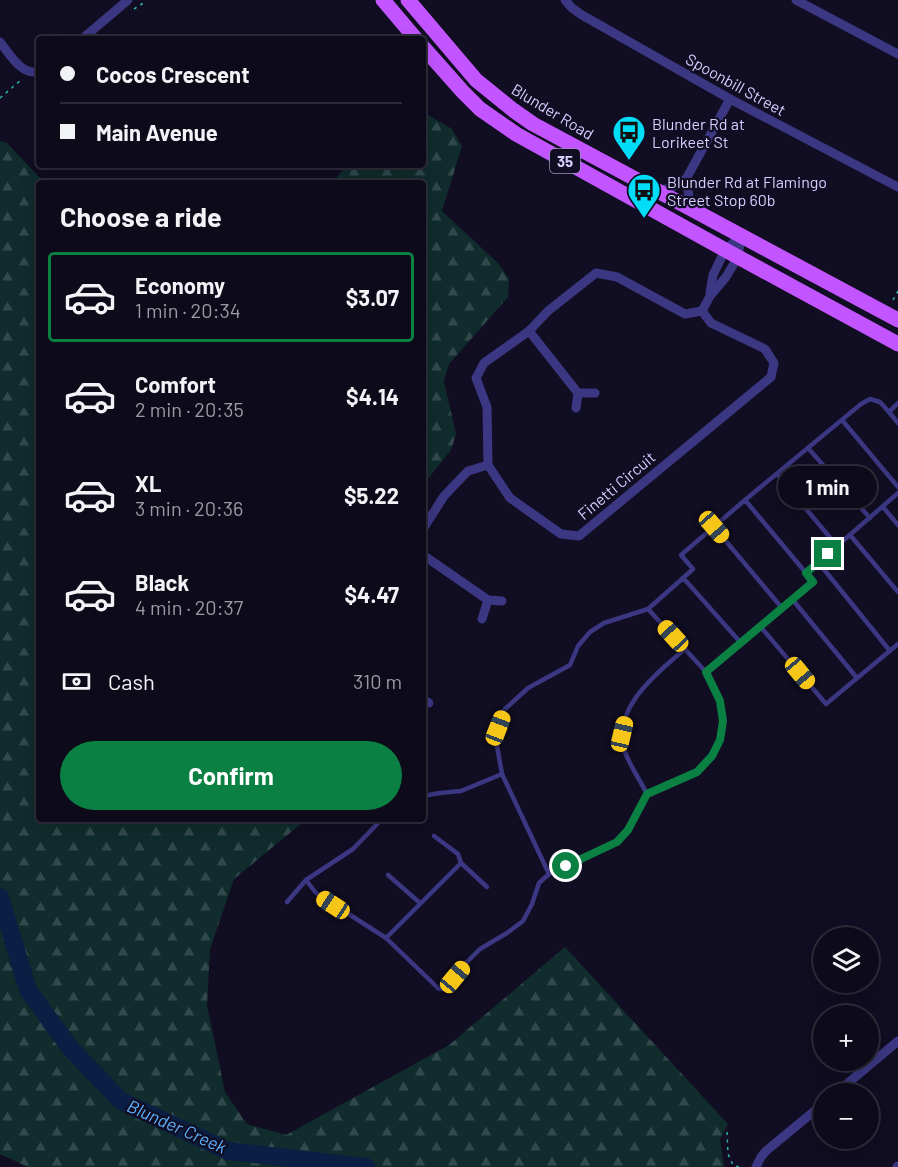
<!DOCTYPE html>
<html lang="en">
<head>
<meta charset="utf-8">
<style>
	body { margin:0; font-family:Barlow,sans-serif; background:#161323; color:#f1f3f6; height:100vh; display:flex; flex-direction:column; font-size:22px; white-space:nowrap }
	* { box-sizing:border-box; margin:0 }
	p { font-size:20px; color:#9a9aa2 }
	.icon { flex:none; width:33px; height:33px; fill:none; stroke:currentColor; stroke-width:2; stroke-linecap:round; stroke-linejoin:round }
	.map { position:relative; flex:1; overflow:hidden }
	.drawer { position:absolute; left:36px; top:180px; width:390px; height:642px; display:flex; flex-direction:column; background:#0d0a1a; border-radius:6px; box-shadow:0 6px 24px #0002,0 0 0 2px #2d2b39 }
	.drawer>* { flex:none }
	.guide { position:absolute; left:36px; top:36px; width:390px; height:132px; border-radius:6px; box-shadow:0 6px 24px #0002,0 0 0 2px #2d2b39; display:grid; align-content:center; height:132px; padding:0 24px; background:#0d0a1a }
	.buttons { position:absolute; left:813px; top:927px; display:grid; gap:12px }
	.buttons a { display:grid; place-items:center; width:66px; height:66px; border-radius:50%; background:#0d0a1a; box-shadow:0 6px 24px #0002,0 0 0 2px #2d2b39; font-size:30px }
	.end { position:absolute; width:27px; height:27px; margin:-14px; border:8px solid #0b8043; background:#fff; box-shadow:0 0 0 3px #fff }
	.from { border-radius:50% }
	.bubble { position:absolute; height:42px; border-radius:21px; background:#0d0a1a; box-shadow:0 6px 24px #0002,0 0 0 2px #2d2b39; font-size:20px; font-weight:700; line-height:42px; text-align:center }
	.car { position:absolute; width:18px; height:36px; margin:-18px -9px; border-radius:8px; box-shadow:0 0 4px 2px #0007; background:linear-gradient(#f5c518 24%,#345 0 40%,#f5c518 0 76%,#345 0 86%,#f5c518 0) }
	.guide b { display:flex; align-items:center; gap:21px; height:57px; font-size:22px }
	.guide b+b { border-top:2px solid #2d2b39 }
	.guide i { width:15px; height:15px; background:#f1f3f6 }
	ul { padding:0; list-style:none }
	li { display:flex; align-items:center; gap:18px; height:90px; margin:0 12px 9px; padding:0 12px; border:3px solid transparent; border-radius:6px }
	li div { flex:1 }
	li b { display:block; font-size:22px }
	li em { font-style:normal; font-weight:700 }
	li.current { border-color:#0b8043 }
	li>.icon { width:54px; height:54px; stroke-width:1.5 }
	h2 { padding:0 24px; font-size:27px; line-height:72px }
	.pay { display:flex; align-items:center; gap:15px; height:66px; padding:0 24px; font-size:22px }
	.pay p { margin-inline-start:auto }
	.button { display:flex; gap:12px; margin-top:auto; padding:12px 24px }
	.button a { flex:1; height:69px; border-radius:36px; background:#0b8043; color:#fff; font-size:24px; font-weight:700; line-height:69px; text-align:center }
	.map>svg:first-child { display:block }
</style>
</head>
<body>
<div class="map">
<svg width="898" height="1167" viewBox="0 0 898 1167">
	<defs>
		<pattern id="forest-firs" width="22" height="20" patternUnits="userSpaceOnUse" patternTransform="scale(1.5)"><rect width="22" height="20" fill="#102c2c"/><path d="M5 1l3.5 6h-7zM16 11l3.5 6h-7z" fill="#32494c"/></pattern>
	</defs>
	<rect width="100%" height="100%" fill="#110d22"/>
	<!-- forest -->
	<g fill="url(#forest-firs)">
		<polygon points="423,112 452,129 462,146 442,211 499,264 509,279 508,297 449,364 444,381 456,434 451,450 423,485 423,183 332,183 347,165 423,165"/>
		<polygon points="0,141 7,143 45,183 39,183 39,819 307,819 234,879 210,949 207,1005 225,1092 247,1124 286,1135 449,1045 565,947 728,1124 720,1139 724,1167 28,1167 0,1154"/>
	</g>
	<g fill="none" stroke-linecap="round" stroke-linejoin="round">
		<!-- river -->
		<polyline stroke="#0b1f44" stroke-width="18" points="0,897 28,990 71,1049 121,1101 228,1151 366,1167"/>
		<!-- path -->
		<g stroke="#2cb5af" stroke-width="1.5" stroke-dasharray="3 4.5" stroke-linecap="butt">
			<polyline points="134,9 142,4 143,0"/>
			<polyline points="98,39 103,35"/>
			<polyline points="0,98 21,80"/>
			<polyline points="893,300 898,291"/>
			<polyline points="727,1132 728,1154 733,1165 739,1167"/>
		</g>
		<!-- service -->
		<g stroke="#3b3782" stroke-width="4.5">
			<polyline points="898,403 889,412 898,423"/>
			<polyline points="842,420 898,487"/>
			<polyline points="808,448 870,518"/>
			<polyline points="777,474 837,546"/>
			<polyline points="745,500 861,404 870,399 880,402 889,412"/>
			<polyline points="883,507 898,525"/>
			<polyline points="714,527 782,608"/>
			<polyline points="850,535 898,592"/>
			<polyline points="818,562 890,651"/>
			<polyline points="682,579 693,569 681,555 745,500 806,573"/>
			<polyline points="792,599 857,678"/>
			<polyline points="760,626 826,704 898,644"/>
			<polyline points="706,672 813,582 806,573 898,493"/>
			<path d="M 647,794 C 640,780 630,766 625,752 C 610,709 657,673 685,649"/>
			<polyline points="423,796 440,793 461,791 502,774"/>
			<polyline points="434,836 458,854 461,863 487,887"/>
			<polyline points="549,874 502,774 497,746 497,728 504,710 528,688 570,665 578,646 590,632 604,623 648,609 682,579 686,581 741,643"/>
			<polyline points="388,875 420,903"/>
			<polyline points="306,880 316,893 386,938 439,989 445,989 465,964 480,949 507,933 523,921 532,904 539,883 549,874 617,842 628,830 647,794 697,772 712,756 720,740 723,721 720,701 706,672 648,609"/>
			<polyline points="287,902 306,880 353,849 382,819"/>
			<polyline points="386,938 461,863"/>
		</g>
		<!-- minor -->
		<g stroke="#3b3782" stroke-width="9">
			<polyline points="565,0 572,8 582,15 730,99 898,187"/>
			<polyline points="796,0 898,54"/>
			<polyline points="82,39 128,0"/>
			<path d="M 0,42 C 9,53 22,77 39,71"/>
			<polyline points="686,179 691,208"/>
			<polyline points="659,191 672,187 686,179 730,99"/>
			<polygon points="596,273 617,277 685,314 702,311 711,323 765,349 774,363 771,377 579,536 561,534 510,498 488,465 487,407 476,378 484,363 529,331 548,311"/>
			<polyline points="710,293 713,275 725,250 741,236"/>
			<polyline points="702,311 710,296 726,277 738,257 741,236"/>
			<polyline points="529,331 578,393 576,408"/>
			<polyline points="578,393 595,393"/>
			<polyline points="423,529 444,496 468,471 488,465"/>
			<polyline points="423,555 488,600 502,601"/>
			<polyline points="482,619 488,600"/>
			<polyline points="423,699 429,703"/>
			<polyline points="835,1094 898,1041"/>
			<polyline points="756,1167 761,1157 766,1151 824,1103"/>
			<polyline points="897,1167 898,1166"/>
		</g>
		<!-- primary -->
		<g stroke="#c255ff" stroke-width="15">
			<polyline points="383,0 416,39"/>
			<polyline points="408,0 476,80 513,110 533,124 898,320"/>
			<polyline points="423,47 463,92 480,109 516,134 738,257 898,344"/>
		</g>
	</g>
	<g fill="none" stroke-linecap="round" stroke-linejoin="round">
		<!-- route -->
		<polyline stroke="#0b8043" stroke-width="8" points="566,866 617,842 628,830 647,794 697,772 712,756 720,740 723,721 720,701 706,672 813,582 806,573 828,554"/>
	</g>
	<!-- icons -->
	<defs>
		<symbol id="bus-pin" viewBox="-11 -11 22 30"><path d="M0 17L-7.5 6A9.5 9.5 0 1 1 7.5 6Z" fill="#00ddf9" stroke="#110d22"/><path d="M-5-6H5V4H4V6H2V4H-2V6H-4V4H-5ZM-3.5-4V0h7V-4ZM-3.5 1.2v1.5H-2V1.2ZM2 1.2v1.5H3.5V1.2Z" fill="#111"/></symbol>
	</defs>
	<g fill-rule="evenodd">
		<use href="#bus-pin" x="610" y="113" width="38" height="52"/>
		<use href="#bus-pin" x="625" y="171" width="38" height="52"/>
	</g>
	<g text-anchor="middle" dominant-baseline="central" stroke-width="4.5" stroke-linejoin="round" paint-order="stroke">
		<!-- shield labels -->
		<rect fill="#110d22" stroke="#9a94bd" stroke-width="1.5" x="550" y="149" width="30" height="24" rx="4.5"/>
		<g font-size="15" font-weight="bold" fill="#d5ceff">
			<text x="565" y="161">35</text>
		</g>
		<!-- street labels -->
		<g font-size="16" fill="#d5ceff" stroke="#110d22">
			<text transform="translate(736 84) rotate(29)">Spoonbill Street</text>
			<text transform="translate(553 111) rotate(31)">Blunder Road</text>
			<text transform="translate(616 485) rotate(-40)">Finetti Circuit</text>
		</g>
		<!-- poi labels -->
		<g font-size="16" fill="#d5ceff" stroke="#110d22" text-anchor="start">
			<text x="652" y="123">Blunder Rd at<tspan x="652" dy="18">Lorikeet St</tspan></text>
			<text x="667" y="181">Blunder Rd at Flamingo<tspan x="667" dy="18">Street Stop 60b</tspan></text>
		</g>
		<!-- water labels -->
		<g font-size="18" font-style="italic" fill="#5cb1ff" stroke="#110d22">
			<text transform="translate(177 1126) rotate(24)">Blunder Creek</text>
		</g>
	</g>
</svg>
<div class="buttons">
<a><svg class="icon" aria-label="layers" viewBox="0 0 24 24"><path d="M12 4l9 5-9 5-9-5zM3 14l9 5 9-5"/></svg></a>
<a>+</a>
<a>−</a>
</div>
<i class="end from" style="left:566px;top:866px"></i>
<i class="end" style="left:828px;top:554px"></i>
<div class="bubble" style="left:778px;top:466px;width:99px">1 min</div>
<i class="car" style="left:714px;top:527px;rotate:139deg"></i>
<i class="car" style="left:673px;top:636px;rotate:317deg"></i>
<i class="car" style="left:800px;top:673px;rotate:140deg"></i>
<i class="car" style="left:498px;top:728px;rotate:21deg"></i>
<i class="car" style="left:622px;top:734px;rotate:13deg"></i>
<i class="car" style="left:333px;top:905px;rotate:303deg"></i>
<i class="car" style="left:455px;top:977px;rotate:40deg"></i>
<div class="guide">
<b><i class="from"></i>Cocos Crescent</b>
<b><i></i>Main Avenue</b>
</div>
<section class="drawer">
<h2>Choose a ride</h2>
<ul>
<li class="current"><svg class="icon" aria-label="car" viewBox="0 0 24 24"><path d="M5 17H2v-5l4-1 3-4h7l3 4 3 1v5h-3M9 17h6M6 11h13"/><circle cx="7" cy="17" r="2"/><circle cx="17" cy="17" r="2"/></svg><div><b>Economy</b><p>1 min · 20:34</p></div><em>$3.07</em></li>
<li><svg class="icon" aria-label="car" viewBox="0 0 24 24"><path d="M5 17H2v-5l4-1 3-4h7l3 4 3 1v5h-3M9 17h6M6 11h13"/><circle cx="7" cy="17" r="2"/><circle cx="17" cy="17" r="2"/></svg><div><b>Comfort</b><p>2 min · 20:35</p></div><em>$4.14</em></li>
<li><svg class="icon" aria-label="car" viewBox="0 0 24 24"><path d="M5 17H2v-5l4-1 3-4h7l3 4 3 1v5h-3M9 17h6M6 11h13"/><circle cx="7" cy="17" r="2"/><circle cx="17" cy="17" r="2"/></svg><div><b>XL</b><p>3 min · 20:36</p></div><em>$5.22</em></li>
<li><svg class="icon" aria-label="car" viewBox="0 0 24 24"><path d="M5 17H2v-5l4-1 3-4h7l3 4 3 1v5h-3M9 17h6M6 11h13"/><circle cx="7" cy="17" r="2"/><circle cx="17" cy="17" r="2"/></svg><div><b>Black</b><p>4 min · 20:37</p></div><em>$4.47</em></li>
</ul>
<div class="pay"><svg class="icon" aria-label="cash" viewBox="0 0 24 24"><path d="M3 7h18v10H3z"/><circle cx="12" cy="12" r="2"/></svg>Cash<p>310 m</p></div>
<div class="button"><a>Confirm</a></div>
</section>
</div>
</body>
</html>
